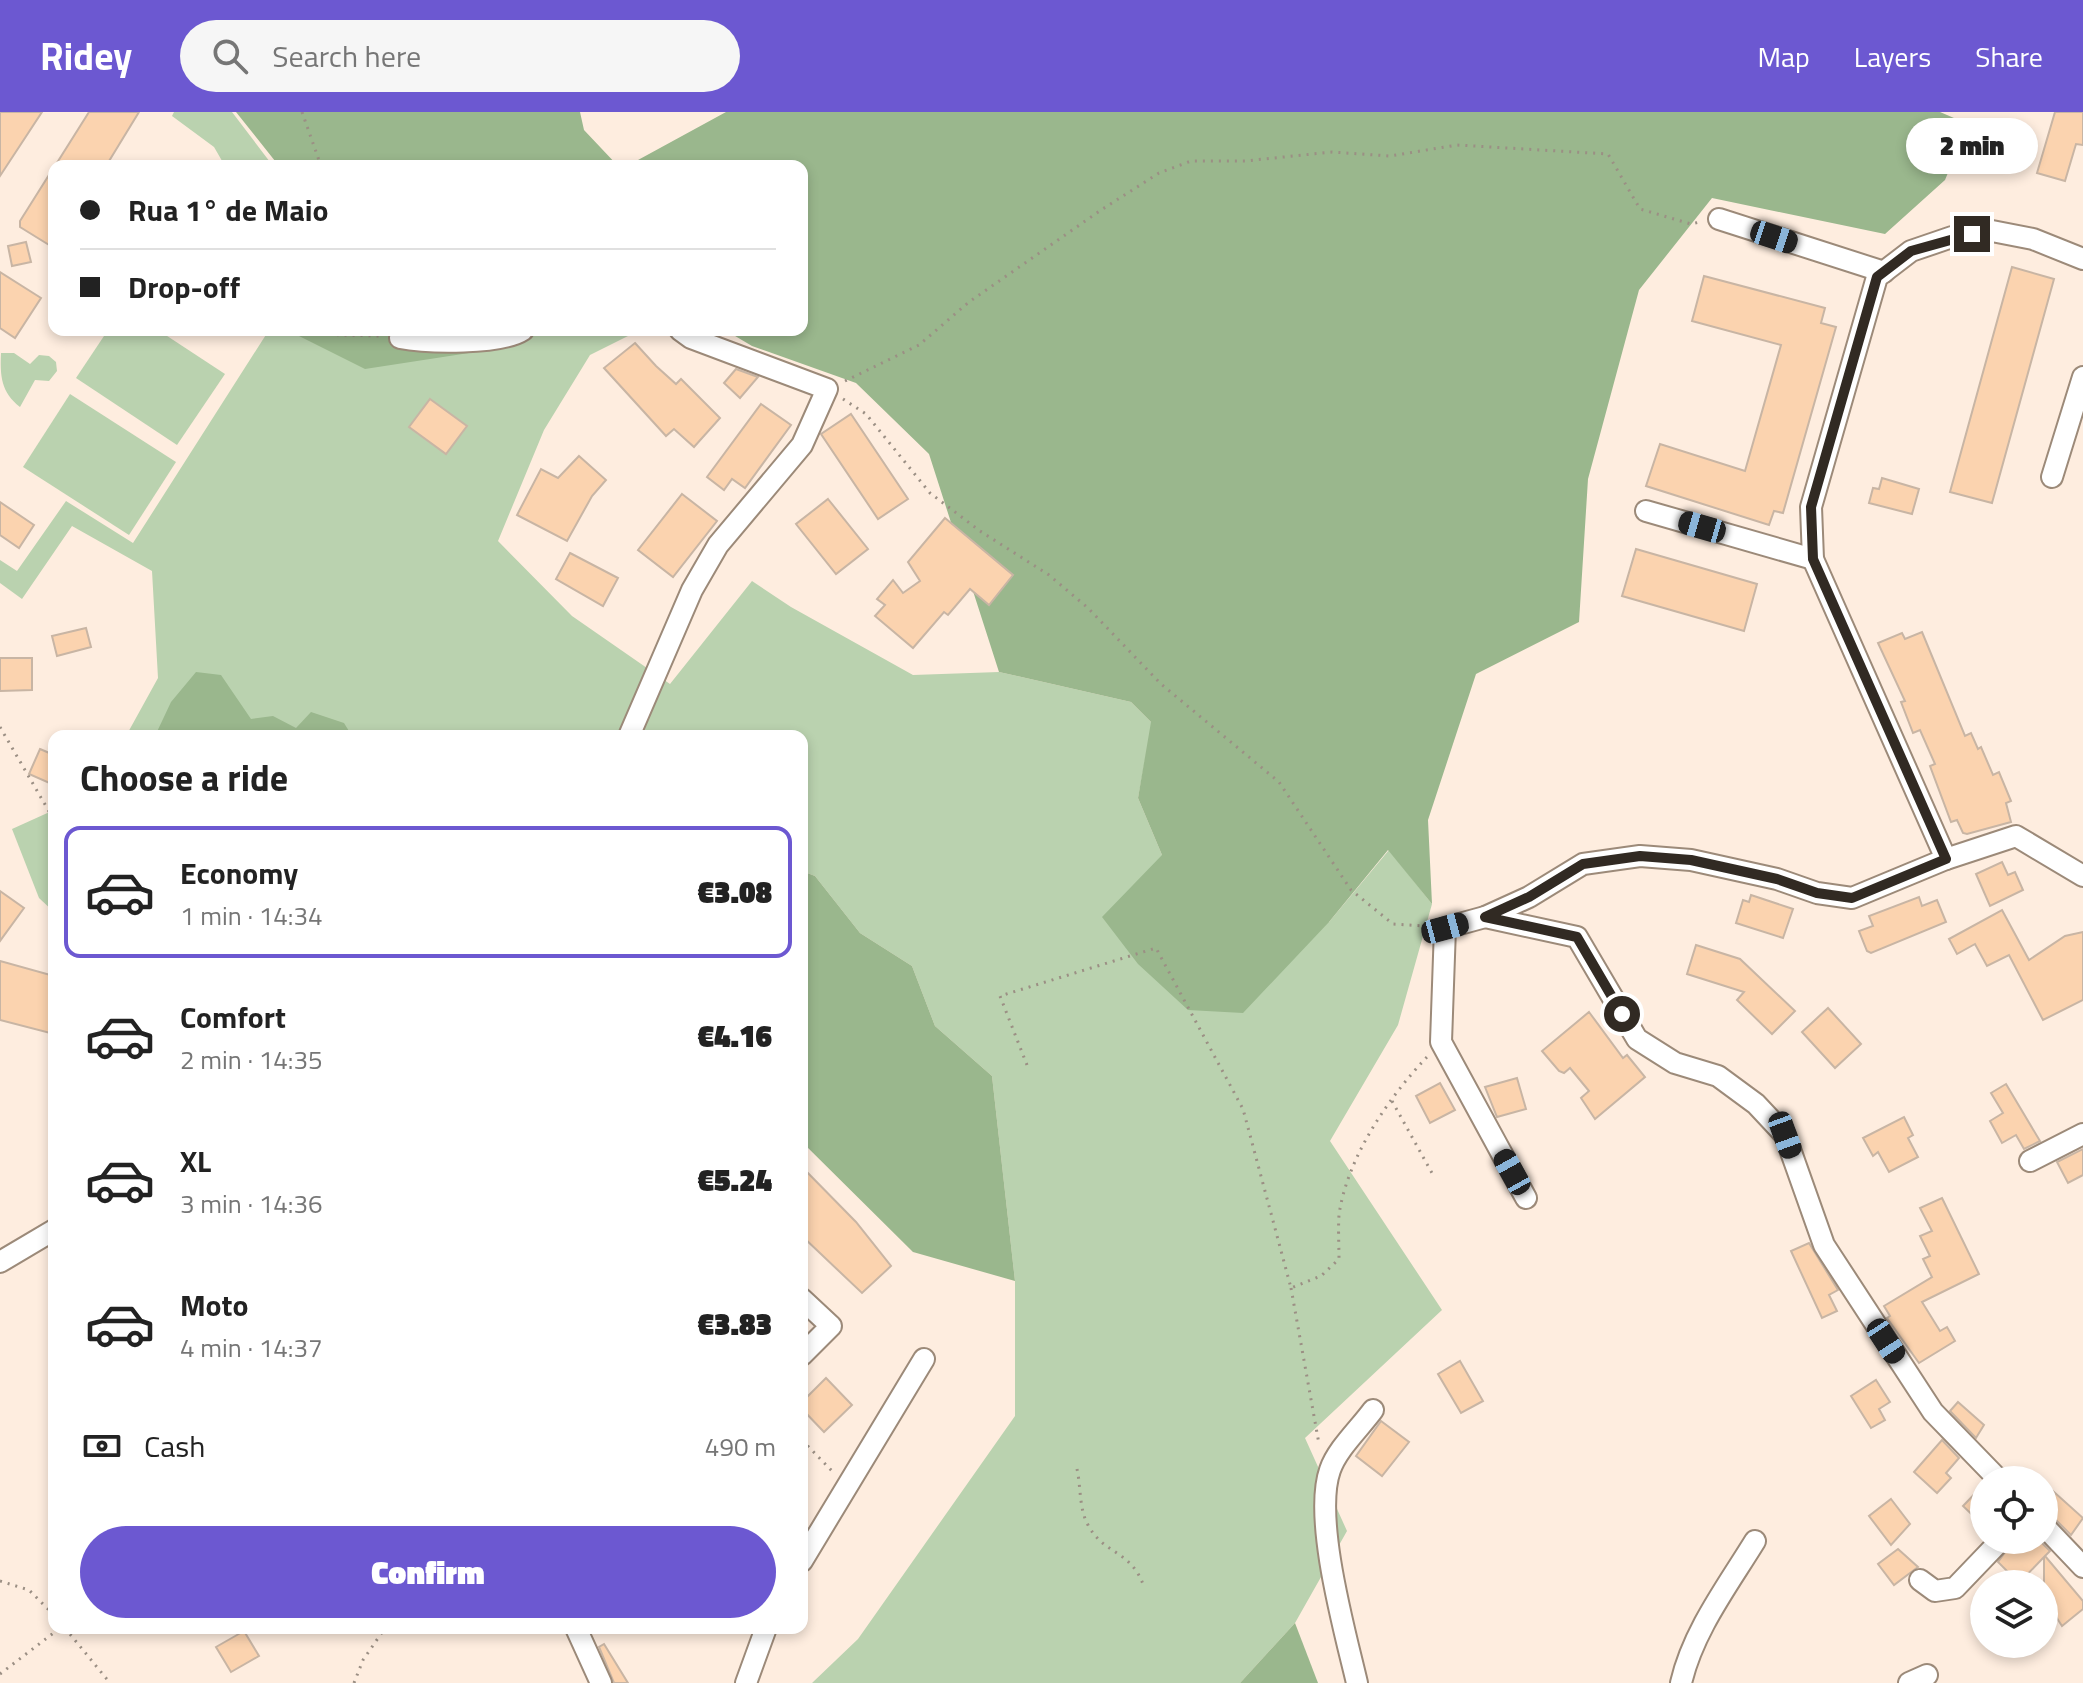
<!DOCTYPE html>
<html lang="en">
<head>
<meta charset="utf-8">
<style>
	body { margin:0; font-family:"Titillium Web",sans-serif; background:#f6f6f6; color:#222; height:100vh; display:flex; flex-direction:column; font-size:30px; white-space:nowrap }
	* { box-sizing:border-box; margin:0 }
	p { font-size:26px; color:#767676 }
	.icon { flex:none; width:44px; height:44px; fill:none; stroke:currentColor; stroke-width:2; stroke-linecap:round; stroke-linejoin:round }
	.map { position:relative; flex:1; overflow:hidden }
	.drawer { position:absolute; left:48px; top:618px; width:760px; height:904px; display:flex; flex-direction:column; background:#fff; border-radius:16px; box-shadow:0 4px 12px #0003 }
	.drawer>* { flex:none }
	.banner { position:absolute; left:48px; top:48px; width:760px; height:176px; border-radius:16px; box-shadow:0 4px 12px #0003; display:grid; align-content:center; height:176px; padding:0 32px; background:#fff }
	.controls { position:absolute; left:1970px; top:1354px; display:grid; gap:16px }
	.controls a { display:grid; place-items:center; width:88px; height:88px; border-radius:50%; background:#fff; box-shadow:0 4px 12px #0003; font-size:40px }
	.end { position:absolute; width:36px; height:36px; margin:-18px; border:10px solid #312a23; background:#fff; box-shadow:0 0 0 4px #fff }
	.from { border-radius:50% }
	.bubble { position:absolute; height:56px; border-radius:28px; background:#fff; box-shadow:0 4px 12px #0003; font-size:26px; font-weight:800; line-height:56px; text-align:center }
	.car { position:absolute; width:24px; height:48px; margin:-24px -12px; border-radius:10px; box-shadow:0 0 6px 2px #0007; background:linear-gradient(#222 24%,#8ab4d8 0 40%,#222 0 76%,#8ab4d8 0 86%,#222 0) }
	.banner b { display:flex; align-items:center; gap:28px; height:76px; font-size:30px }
	.banner b+b { border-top:2px solid #e0e0e0 }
	.banner i { width:20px; height:20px; background:#222 }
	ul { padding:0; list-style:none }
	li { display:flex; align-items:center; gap:24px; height:132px; margin:0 16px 12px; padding:0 16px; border:4px solid transparent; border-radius:16px }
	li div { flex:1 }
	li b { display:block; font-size:30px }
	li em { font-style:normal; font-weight:800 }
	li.on { border-color:#6c58d1 }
	li>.icon { width:72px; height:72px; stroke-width:1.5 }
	h2 { padding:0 32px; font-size:36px; line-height:96px }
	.pay { display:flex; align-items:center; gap:20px; height:88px; padding:0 32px; font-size:30px }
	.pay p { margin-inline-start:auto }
	.primary-button { display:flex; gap:16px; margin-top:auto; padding:16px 32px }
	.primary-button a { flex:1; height:92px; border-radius:48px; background:#6c58d1; color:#fff; font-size:32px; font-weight:800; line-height:92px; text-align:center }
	header { display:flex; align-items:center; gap:48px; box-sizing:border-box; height:112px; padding:0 40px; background:#6c58d1; color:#fff }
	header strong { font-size:38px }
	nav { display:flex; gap:44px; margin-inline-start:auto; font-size:28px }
	.search { width:560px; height:72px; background:#f6f6f6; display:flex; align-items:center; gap:20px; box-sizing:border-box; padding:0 28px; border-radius:44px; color:#767676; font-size:30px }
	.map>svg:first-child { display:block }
</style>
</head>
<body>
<header>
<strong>Ridey</strong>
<div class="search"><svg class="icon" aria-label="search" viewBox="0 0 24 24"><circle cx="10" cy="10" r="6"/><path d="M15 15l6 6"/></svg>Search here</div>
<nav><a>Map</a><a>Layers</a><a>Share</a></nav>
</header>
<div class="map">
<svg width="2083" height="1571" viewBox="0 0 2083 1571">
	<rect width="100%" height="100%" fill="#feeddf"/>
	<!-- green -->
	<g fill="#bad2af">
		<polygon points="174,0 232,0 273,54 225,54 214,35 172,4"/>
		<polygon points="108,218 158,218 225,262 177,333 76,266"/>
		<polygon points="269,218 300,218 298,222 640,218 590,243 544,318 498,429 572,504 670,572 752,469 791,495 913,563 999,560 1131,590 1152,611 1138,686 1162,743 1329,810 1389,738 1432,792 1398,913 1330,1029 1442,1198 1305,1326 1347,1419 1295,1511 1240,1571 812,1571 858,1527 1015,1304 1015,1169 992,964 935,914 912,854 860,821 815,764 802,759 802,624 126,624 158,566 152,459 72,414 22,487 0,471 0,448 17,459 66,389 133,431"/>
		<path d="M 1,241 L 14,241 L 30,252 L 39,243 L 49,244 L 56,250 L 57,259 L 49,269 L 35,268 L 20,295 C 1,280 0,264 1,241 Z"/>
		<polygon points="70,282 176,350 129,423 23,355"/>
		<polygon points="54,698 54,800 39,786 12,717"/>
	</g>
	<!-- forest -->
	<g fill="#9ab78d">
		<polygon points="236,0 580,0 584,18 618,54 279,54"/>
		<polygon points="726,0 1940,0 1968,12 1945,68 1885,122 1712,86 1639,178 1588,367 1579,510 1476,562 1428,708 1432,792 1388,738 1329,810 1243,901 1188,898 1138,852 1102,805 1162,743 1138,686 1151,610 1131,590 999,560 929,342 856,271 752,234 725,218 802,218 802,54 627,54"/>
		<polygon points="300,218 513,218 495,237 365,257 297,223"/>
		<polygon points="196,560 221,563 251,607 273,604 296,616 311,600 344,611 352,624 155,624 171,590"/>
		<polygon points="802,759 815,764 860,821 912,854 935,914 992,964 1015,1169 913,1140 802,1030"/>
		<polygon points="1295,1511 1318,1571 1240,1571"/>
	</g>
	<!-- building -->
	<g fill="#fbd3af" stroke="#c8b5a4" stroke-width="2">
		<polygon points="0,0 42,0 0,64"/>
		<polygon points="89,0 139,0 106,54 55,54"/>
		<polygon points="2055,0 2083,0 2083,33 2076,32 2065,69 2037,61"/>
		<polygon points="54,55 54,136 20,115 20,109"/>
		<polygon points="26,130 31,150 12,154 8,134"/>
		<polygon points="2012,155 2054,167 1992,391 1950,380"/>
		<polygon points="0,160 41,186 15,226 0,216"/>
		<polygon points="1704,164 1825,196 1821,211 1836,215 1783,401 1774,399 1769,413 1646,374 1660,332 1745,359 1781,233 1692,209"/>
		<polygon points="635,231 656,254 676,272 681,267 720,306 694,335 674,317 666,324 604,256"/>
		<polygon points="736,257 758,265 740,286 724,271"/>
		<polygon points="430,287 467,314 446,342 409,315"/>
		<polygon points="761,292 791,313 745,376 732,367 724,378 707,365"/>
		<polygon points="851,302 908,387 878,407 821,322"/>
		<polygon points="579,344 606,368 592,384 567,429 517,403 541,357 558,366"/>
		<polygon points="1882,366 1919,377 1912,402 1869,391 1873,376 1879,377"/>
		<polygon points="682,382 717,409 673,465 638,438"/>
		<polygon points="828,387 868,437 836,462 796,412"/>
		<polygon points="0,390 34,413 19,436 0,423"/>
		<polygon points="945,406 1013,463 989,493 970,477 948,503 944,500 913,536 875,504 885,493 877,487 893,468 903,481 920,469 908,450"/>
		<polygon points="1636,437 1757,472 1744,519 1622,484"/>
		<polygon points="570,441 618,466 603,494 556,467"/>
		<polygon points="86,516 91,535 57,544 52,524"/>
		<polygon points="1922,520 1965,624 1971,621 1978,637 1981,635 1993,663 1999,660 2011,689 2006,691 2011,710 1967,722 1963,721 1957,708 1951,710 1930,654 1935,652 1920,618 1913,621 1901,590 1905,589 1878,531 1902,521 1905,527"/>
		<polygon points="0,546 32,546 32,578 0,579"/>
		<polygon points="40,637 54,643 54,673 29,662"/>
		<polygon points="2002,750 2008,763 2015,760 2023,778 1990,794 1976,762"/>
		<polygon points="0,779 24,796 0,829"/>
		<polygon points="1751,783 1793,797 1783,826 1736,811 1743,788 1749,790"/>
		<polygon points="1919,785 1922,794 1937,788 1946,810 1871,841 1867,839 1859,819 1873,814 1869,804"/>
		<polygon points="2002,798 2029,848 2065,824 2083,820 2083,888 2043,908 2009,843 1987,854 1975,832 1957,842 1949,827"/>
		<polygon points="1696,833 1740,847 1795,899 1772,922 1737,888 1744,880 1687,862"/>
		<polygon points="0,849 54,864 54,922 0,908"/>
		<polygon points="1828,896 1861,932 1835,956 1802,920"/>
		<polygon points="1589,900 1623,946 1627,943 1645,965 1595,1007 1581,986 1589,979 1570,956 1564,961 1559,959 1542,939"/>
		<polygon points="1517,966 1526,997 1497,1005 1485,975"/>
		<polygon points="1440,971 1455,998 1430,1011 1416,984"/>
		<polygon points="2006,972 2040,1029 2024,1037 2016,1023 2002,1031 1990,1009 2003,1001 1991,981"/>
		<polygon points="1904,1005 1913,1023 1908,1026 1918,1045 1889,1060 1878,1040 1873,1044 1863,1026"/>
		<polygon points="2083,1037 2083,1063 2068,1071 2057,1050"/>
		<polygon points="802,1055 856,1110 891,1154 862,1181 802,1124"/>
		<polygon points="1942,1086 1979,1162 1922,1190 1940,1219 1947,1215 1955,1229 1919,1251 1887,1206 1890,1204 1884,1194 1932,1165 1923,1147 1930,1144 1920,1124 1932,1119 1920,1096"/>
		<polygon points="1809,1131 1838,1178 1829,1183 1837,1199 1822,1206 1791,1139"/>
		<polygon points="1460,1249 1483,1289 1461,1301 1438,1262"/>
		<polygon points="826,1266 852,1293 824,1320 802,1297 802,1290"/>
		<polygon points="1876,1268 1890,1290 1879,1297 1885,1308 1871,1316 1851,1284"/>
		<polygon points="1958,1290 1984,1313 1976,1326 1950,1299"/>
		<polygon points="1381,1309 1409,1330 1382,1364 1356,1344"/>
		<polygon points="1942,1328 1959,1346 1946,1361 1951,1366 1937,1381 1914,1360"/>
		<polygon points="2044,1371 2083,1406 2071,1423 2053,1405 2044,1401"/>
		<polygon points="1984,1372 1984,1414 1963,1394"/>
		<polygon points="1891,1387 1910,1412 1891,1433 1869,1404"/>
		<polygon points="2014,1428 2039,1428 2050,1439 2045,1444 2083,1489 2083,1497 2062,1514 2044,1486 2044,1445 2019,1471 1998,1450"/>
		<polygon points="1898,1437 1918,1455 1894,1473 1878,1452"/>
		<polygon points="244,1519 259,1544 231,1560 216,1535"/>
		<polygon points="604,1532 628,1571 614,1571 599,1535"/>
	</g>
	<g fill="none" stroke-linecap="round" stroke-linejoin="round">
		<defs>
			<g id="minor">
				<polyline points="1719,107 1884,160"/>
				<path d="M 400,226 C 427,231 501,233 523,218"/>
				<polyline points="2052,365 2083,265"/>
				<polyline points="1646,399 1813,447"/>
				<polyline points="629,624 692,478 718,433 802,333 827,277 691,226 680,218"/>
				<polyline points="1946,747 1813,447 1811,395 1877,165 1911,139 1952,125 1992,119 2033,127 2083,147"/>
				<polyline points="1485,805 1577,825 1637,927 1675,951 1718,964 1756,992 1785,1023 1824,1133 1933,1300 1999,1368"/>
				<polyline points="2030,1049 2083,1022"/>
				<polyline points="1526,1086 1441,930 1445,816 1485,805 1529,785 1583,752 1640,744 1691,748 1777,767 1817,781 1852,786 1946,747 2016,724 2083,764"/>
				<polyline points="0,1150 54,1118"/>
				<polyline points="802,1187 831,1214 802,1243"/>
				<polyline points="2044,1414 2083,1455"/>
				<polyline points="802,1449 924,1247"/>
				<polyline points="1920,1468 1935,1479 1955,1476 2001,1428"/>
				<polyline points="576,1516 601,1571"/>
				<polyline points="746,1571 766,1516"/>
				<path d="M 1357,1571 C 1345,1520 1313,1406 1330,1358 C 1337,1337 1360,1316 1373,1298"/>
				<path d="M 1681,1571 C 1693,1519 1728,1473 1755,1429"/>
				<polyline points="1909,1571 1927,1563"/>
			</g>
		</defs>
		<!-- minor casing -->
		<use href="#minor" stroke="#9c8a79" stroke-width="24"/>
		<!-- path -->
		<g stroke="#9b8f84" stroke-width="3" stroke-dasharray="2 6" stroke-linecap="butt">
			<polyline points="302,0 321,54"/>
			<polyline points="330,218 338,223 381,224"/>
			<polyline points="845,269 919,233 969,190 1101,98 1159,61 1191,49 1245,49 1332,40 1390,44 1457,33 1608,42 1640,97 1691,112 1700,110"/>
			<polyline points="843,287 866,302 930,381 980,419 1049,463 1088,496 1161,572 1279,670 1351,778 1393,812 1425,814"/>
			<polyline points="0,615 54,708"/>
			<path d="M 1027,953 L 1000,884 L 1156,836 L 1243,997 L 1291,1176 L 1321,1164 L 1339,1147 C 1339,1133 1338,1117 1339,1103 C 1347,1046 1388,986 1427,945"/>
			<polyline points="1392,989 1432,1061"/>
			<polyline points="1291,1176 1319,1332"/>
			<polyline points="802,1328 833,1360"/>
			<path d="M 1077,1357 C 1081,1375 1079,1397 1088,1413 C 1103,1442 1130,1438 1143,1472"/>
			<polyline points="0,1469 29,1478 54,1503"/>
			<polyline points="65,1516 110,1571"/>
			<polyline points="0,1562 60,1516"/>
			<polyline points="354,1571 363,1548 385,1516"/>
		</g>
		<!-- minor -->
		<use href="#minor" stroke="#fff" stroke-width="20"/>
	</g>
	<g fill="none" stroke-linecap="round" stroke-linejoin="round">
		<!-- route -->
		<polyline stroke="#312a23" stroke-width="10" points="1622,902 1577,825 1485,805 1529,785 1583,752 1640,744 1691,748 1777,767 1817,781 1852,786 1946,747 1813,447 1811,395 1877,165 1911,139 1972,122"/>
	</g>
</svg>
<div class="controls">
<a><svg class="icon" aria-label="locate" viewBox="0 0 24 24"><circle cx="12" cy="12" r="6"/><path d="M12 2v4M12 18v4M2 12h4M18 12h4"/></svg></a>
<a><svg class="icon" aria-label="layers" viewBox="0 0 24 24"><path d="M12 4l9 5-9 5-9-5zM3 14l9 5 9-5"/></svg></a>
</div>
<i class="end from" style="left:1622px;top:902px"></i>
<i class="end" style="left:1972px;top:122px"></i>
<div class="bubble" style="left:1906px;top:6px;width:132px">2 min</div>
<i class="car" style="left:1774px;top:125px;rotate:108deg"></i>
<i class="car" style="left:1702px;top:415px;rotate:286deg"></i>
<i class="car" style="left:1445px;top:816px;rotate:75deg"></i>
<i class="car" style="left:1785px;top:1023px;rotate:160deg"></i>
<i class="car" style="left:1512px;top:1060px;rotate:331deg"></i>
<i class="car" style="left:1886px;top:1229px;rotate:147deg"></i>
<div class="banner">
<b><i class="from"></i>Rua 1° de Maio</b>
<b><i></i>Drop-off</b>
</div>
<section class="drawer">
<h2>Choose a ride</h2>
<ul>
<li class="on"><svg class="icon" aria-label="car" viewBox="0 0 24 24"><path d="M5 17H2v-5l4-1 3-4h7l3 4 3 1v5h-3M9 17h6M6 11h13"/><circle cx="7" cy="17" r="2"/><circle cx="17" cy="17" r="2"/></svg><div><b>Economy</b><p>1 min · 14:34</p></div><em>€3.08</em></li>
<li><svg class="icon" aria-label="car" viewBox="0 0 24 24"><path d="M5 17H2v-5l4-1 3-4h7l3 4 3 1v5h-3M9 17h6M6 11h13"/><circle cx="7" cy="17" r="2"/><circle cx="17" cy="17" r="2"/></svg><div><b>Comfort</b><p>2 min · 14:35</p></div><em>€4.16</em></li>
<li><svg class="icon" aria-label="car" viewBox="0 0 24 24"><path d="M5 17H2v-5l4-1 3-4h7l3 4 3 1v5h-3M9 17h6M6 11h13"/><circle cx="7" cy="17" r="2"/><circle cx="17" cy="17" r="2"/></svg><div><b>XL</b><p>3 min · 14:36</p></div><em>€5.24</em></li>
<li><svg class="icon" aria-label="car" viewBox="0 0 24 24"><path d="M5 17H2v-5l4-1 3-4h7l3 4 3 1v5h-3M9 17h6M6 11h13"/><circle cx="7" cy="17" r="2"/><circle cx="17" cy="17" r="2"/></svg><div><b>Moto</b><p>4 min · 14:37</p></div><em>€3.83</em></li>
</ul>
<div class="pay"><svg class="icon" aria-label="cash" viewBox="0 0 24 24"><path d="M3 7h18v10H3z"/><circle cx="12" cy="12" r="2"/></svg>Cash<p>490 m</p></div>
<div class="primary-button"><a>Confirm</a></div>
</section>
</div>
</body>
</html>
